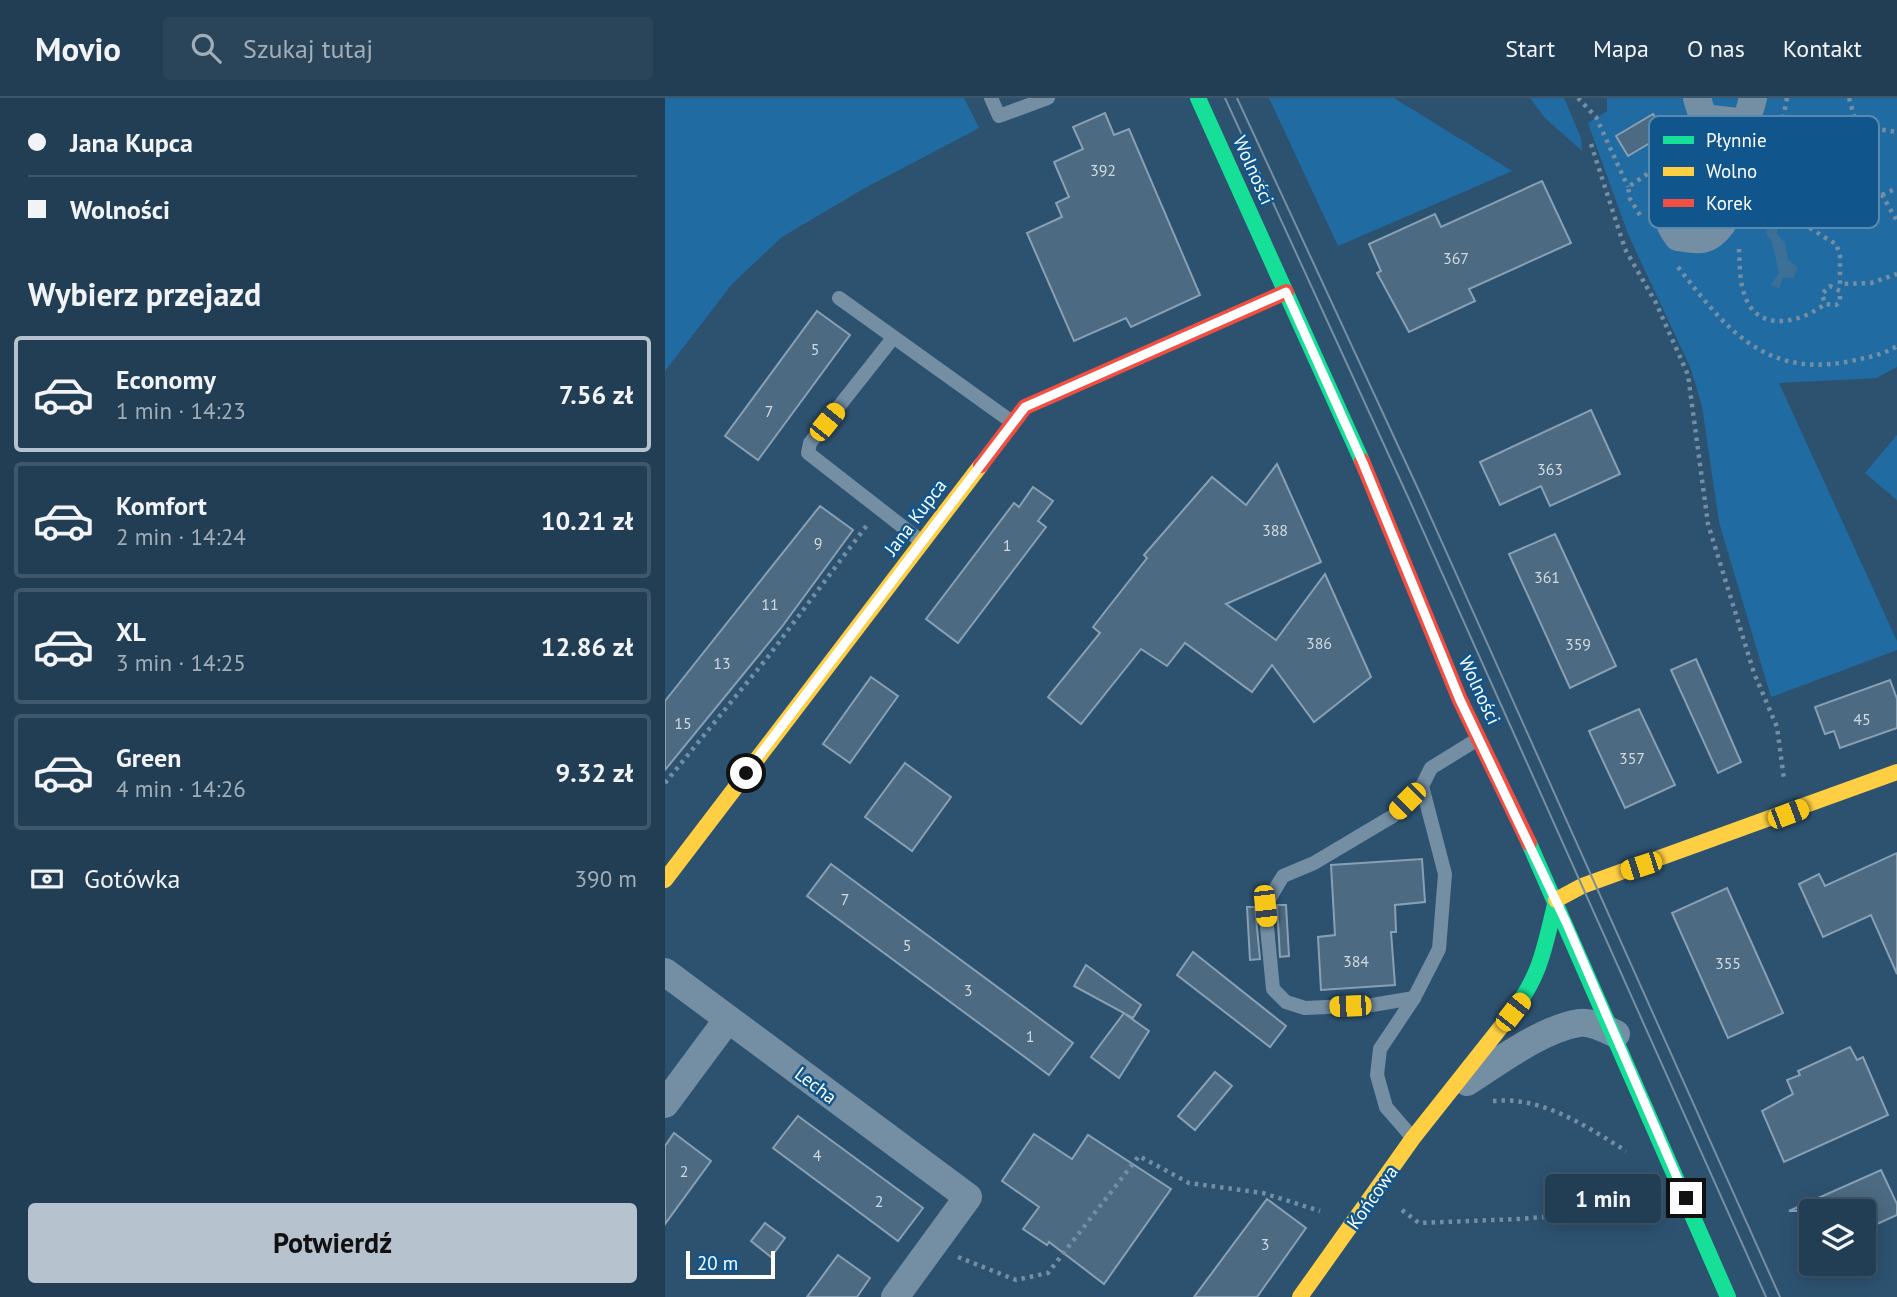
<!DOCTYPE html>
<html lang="pl">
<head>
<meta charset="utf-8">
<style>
	body { margin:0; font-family:"PT Sans",sans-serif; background:#2a455a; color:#f1f3f6; height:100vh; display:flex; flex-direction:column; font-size:26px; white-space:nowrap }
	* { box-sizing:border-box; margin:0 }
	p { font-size:23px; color:#a2aeb8 }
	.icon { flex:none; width:38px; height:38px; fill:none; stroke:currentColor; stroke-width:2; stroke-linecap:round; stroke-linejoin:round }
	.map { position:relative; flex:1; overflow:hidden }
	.panel { display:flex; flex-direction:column; background:#223e54; width:665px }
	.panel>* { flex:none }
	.banner { display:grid; align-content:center; height:154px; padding:0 28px; background:#223e54 }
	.fabs { position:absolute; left:1134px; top:1101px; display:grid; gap:14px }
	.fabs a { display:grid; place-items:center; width:77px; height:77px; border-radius:7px; background:#223e54; box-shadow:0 4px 18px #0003,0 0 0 2px #3f576b; font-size:35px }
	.scale { position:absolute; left:21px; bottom:18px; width:89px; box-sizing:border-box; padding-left:7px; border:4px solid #fff; border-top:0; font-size:19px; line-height:24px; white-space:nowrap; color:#fff; -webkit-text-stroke:5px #10568d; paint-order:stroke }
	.end { position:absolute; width:32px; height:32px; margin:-16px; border:9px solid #fff; background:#111; box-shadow:0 0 0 4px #111 }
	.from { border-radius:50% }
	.bubble { position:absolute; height:49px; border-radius:7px; background:#223e54; box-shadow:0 4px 18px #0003,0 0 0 2px #3f576b; font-size:23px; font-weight:800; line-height:49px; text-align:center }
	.car { position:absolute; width:21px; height:42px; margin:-21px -10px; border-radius:9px; box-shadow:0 0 5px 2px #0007; background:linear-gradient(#f5c518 24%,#345 0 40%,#f5c518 0 76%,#345 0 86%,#f5c518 0) }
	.banner b { display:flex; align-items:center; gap:24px; height:66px; font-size:26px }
	.banner b+b { border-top:2px solid #3f576b }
	.banner i { width:18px; height:18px; background:#f1f3f6 }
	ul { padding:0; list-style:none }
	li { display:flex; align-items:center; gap:21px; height:116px; margin:0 14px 10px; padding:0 14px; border:4px solid #3f576b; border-radius:7px }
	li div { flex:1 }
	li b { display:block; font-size:26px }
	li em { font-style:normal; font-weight:800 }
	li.current { border-color:#b6c2cd }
	li>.icon { width:63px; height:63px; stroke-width:1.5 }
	h2 { padding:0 28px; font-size:32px; line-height:84px }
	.pay { display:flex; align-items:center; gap:18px; height:77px; padding:0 28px; font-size:26px }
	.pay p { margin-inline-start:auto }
	.cta { display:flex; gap:14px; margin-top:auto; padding:14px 28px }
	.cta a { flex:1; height:80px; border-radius:7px; background:#b6c2cd; color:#111; font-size:28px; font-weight:800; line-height:80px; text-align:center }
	header { display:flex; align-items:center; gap:42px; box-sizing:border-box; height:98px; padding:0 35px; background:#223e54; border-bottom:2px solid #3f576b }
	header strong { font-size:33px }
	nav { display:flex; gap:38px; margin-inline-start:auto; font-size:24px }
	.search { width:490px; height:63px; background:#2a455a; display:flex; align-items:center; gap:18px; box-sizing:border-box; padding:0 24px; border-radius:7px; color:#a2aeb8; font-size:26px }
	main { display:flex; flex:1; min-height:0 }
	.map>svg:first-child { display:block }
</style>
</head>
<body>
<header>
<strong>Movio</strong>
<div class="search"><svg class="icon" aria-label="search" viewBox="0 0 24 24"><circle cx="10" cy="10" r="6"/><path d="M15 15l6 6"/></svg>Szukaj tutaj</div>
<nav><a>Start</a><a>Mapa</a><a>O nas</a><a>Kontakt</a></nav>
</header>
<main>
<section class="panel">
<div class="banner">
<b><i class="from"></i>Jana Kupca</b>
<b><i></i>Wolności</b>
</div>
<h2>Wybierz przejazd</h2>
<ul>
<li class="current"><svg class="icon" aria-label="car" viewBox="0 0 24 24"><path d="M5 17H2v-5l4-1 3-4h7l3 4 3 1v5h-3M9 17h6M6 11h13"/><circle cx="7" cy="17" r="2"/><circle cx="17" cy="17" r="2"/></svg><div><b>Economy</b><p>1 min · 14:23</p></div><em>7.56 zł</em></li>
<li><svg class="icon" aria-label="car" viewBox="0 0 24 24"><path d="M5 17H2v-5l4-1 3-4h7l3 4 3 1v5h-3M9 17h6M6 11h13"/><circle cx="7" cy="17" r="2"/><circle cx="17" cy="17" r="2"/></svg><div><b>Komfort</b><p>2 min · 14:24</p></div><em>10.21 zł</em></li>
<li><svg class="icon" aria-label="car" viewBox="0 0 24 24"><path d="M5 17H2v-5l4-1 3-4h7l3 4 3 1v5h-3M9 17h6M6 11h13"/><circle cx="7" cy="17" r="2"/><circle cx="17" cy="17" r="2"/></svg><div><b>XL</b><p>3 min · 14:25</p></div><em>12.86 zł</em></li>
<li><svg class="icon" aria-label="car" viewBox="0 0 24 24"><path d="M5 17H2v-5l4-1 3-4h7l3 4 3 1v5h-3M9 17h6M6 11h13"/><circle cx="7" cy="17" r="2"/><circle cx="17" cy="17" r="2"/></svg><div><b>Green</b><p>4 min · 14:26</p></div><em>9.32 zł</em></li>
</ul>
<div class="pay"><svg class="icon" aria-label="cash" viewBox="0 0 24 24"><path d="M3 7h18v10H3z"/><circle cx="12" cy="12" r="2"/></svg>Gotówka<p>390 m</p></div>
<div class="cta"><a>Potwierdź</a></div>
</section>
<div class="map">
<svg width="1232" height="1199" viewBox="0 0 1232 1199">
	<rect width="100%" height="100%" fill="#2d5270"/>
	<!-- green -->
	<g fill="#206ca2">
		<polygon points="0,0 299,0 314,30 198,91 117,139 67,186 0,273"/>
		<polygon points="604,0 729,0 847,73 673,148"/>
		<polygon points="865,0 899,0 916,40 917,53 880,20"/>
		<polygon points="942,0 1232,0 1232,269 1211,280 1114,285 1232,543 1232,552 1106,599 1054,424 1037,308 1026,271 963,136 923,25 942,13"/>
		<polygon points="1232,337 1232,402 1200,375"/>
	</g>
	<!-- water -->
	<polygon fill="#3c7097" points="1105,127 1112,130 1112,136 1120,145 1123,162 1133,170 1128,180 1118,180 1114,190 1106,187 1114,175 1107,144 1101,135"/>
	<!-- building -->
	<g fill="#4c6a82" stroke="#88a0b3" stroke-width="2">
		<polygon points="440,15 449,37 464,31 535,197 466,229 461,220 409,243 362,135 397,119 391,105 404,99 389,64 418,51 408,29"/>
		<polygon points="988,16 1000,36 963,58 951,38"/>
		<polygon points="877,83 906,145 804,191 810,203 744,234 712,175 716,173 704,146 770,116 776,129"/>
		<polygon points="152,213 185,237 93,362 60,338"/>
		<polygon points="926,312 955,376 885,408 876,388 835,407 815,364"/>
		<polygon points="612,366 656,464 561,506 611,542 660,476 706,579 649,624 607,567 587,594 520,545 502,568 476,551 416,626 383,599 435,535 428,529 482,460 479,457 547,379 581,407"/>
		<polygon points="368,389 388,403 373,423 381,429 293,545 261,521 349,405 354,409"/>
		<polygon points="155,408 188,432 116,530 0,672 0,603"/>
		<polygon points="890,436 951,568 905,590 844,456"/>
		<polygon points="1031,561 1076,664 1053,675 1006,572"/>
		<polygon points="206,579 233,598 185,665 158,646"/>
		<polygon points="1225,582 1232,601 1232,630 1175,650 1169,633 1160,636 1150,609"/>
		<polygon points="974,611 1010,687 960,710 924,633"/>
		<polygon points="240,665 286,699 247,753 200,719"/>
		<polygon points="1232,755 1232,876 1206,817 1158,839 1134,786 1154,776 1160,788"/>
		<polygon points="757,761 760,804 730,807 731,834 726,834 730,887 656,892 653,839 670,837 666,767"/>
		<polygon points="166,766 408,945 384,977 142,798"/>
		<polygon points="1062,790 1118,915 1063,940 1007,815"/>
		<polygon points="612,807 621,807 624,858 615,859"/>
		<polygon points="582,809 590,809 595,861 585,862"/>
		<polygon points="528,854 621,928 605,949 512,877"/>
		<polygon points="421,867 476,907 468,920 460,916 484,933 454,980 426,959 459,915 409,888"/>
		<polygon points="1185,949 1192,962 1198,959 1223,1017 1119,1064 1097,1013 1128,996 1122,982 1135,977 1133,973"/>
		<polygon points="550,974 567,988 530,1032 513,1018"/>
		<polygon points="133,1018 258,1110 233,1143 108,1050"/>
		<polygon points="9,1035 46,1063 0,1126 0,1048"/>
		<polygon points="369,1036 407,1061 423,1037 506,1091 439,1186 384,1144 382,1147 358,1131 374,1109 337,1083"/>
		<polygon points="1216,1072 1232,1106 1232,1117 1199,1132 1199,1113 1124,1113"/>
		<polygon points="602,1101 641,1130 592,1199 529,1199"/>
		<polygon points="100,1125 120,1140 106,1159 86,1143"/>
		<polygon points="173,1157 205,1180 192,1199 142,1199"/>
	</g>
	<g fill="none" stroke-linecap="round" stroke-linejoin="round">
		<!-- path -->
		<g stroke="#748ea4" stroke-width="4.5" stroke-dasharray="3.5 5" stroke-linecap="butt">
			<polyline points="913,0 931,19 963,89"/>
			<polyline points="1122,0 1110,60 1177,111 1217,97 1232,123"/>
			<polyline points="1184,0 1192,28"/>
			<polyline points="1192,28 1232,34"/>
			<polyline points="926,46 960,151 991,205 1023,277 1043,426 1089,575 1112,629 1119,681"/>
			<polyline points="1019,51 1038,55 1050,62 1054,72"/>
			<polyline points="1217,97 1232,90"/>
			<polyline points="1188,99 1158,71 1192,28"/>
			<polyline points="1103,108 1110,61"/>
			<polyline points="975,117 965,101 963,89 1019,51 1023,44"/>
			<path d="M 1086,120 C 1091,116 1098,109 1104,108 C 1111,107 1158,139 1171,146 L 1175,157 L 1175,186 L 1206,185 L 1232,176"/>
			<path d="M 1074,151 C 1075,169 1074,188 1083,205 C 1099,235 1140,222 1160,206 L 1171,207 L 1175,204 L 1175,193 L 1165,188 L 1157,196 L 1160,206"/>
			<path d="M 1013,169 C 1059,228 1097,279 1181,264 C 1199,260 1216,258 1232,248"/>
			<polyline points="0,685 102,560 202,427"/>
			<path d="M 828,1003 C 877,998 921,1028 961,1053"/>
			<polyline points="737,1112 754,1125 854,1121 929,1115 993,1122"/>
			<polyline points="293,1159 351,1182 383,1175 474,1058 524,1085 598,1095 655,1113"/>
		</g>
		<!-- lane -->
		<g stroke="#748ea4" stroke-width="14">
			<polyline points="326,0 334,18 383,0"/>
			<polyline points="174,200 347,324"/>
			<polyline points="228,240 145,345 143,355 256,443"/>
			<polyline points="749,900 707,907 640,910 621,904 608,891 600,808 618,778 649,765 728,718 757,688"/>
			<polyline points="746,1038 721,1009 712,977 715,951 749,900 774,851 780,776 757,688 766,670 813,641"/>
		</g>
		<!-- street -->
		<g stroke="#748ea4" stroke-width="28">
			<polyline points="1032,0 1038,20 1081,25 1088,0"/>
			<path d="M 1047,98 L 1056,115 L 1057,126 C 1044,144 1034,143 1013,139 C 987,105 1019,99 1047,98 Z"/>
			<polyline points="0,874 303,1099 230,1199"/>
			<path d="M 802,984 C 833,964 877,931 914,925 C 927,923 940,931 951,936"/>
			<polyline points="0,1006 63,921"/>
		</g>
		<!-- fast -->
		<g stroke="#16e098" stroke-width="16">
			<polyline points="533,0 697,363"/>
			<polyline points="864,745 1063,1199"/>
			<path d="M 843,920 C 876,878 879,852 891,802"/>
		</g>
		<!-- slow -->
		<g stroke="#ffcf43" stroke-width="16">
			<polyline points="0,782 316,367"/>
			<polyline points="891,802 917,788 1232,674"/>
			<polyline points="635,1199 748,1040 843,920"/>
		</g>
		<!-- jam -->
		<g stroke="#f24e42" stroke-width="16">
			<polyline points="697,363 795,602 864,745"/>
			<polyline points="316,367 360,309 621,194"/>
		</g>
		<!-- tram -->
		<g stroke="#778fa3" stroke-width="2">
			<polyline points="560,0 743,399 1101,1199"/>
			<polyline points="572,0 754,393 1115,1199"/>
		</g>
	</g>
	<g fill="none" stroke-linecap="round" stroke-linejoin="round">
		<!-- route -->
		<polyline stroke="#fff" stroke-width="9" points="81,675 360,309 621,194 698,365 795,602 901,824 1021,1100"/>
	</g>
	<g text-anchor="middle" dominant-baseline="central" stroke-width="5" stroke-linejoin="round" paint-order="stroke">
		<!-- number labels -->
		<g font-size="16" fill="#d2dae0">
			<text x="438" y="72">392</text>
			<text x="791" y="160">367</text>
			<text x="150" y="251">5</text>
			<text x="104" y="313">7</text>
			<text x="885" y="371">363</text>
			<text x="610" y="432">388</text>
			<text x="153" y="445">9</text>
			<text x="342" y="447">1</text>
			<text x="882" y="479">361</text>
			<text x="105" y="506">11</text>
			<text x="654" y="545">386</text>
			<text x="913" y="546">359</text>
			<text x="57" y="565">13</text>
			<text x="1197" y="621">45</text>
			<text x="18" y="625">15</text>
			<text x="967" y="660">357</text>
			<text x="180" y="801">7</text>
			<text x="242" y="847">5</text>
			<text x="691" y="863">384</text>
			<text x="1063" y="865">355</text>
			<text x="303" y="892">3</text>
			<text x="365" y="938">1</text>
			<text x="152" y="1057">4</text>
			<text x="19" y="1073">2</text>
			<text x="214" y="1103">2</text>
			<text x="600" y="1146">3</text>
		</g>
		<!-- street labels -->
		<g font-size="19" fill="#fff" stroke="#10568d">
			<text transform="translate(589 72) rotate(66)">Wolności</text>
			<text transform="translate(250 419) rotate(-53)">Jana Kupca</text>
			<text transform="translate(815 592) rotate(65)">Wolności</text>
			<text transform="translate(151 987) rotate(37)">Lecha</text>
			<text transform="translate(707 1099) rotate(-55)">Końcowa</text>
		</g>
	</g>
	<!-- legend -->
	<rect x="984" y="18" width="230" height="112" rx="10" fill="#10568d" stroke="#5889af" stroke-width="2"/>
	<rect x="998" y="38" width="31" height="8" fill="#16e098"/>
	<rect x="998" y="69" width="31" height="9" fill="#ffcf43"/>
	<rect x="998" y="101" width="31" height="8" fill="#f24e42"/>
	<g font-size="19" fill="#fff">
		<text x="1041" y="49">Płynnie</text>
		<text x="1041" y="80">Wolno</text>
		<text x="1041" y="112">Korek</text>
	</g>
</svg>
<div class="fabs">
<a><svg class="icon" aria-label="layers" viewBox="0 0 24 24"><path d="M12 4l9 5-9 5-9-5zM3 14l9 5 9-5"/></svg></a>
</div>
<div class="scale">20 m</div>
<i class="end from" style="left:81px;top:675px"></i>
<i class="end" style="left:1021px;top:1100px"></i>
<div class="bubble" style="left:880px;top:1076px;width:116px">1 min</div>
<i class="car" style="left:162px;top:324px;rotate:39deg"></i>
<i class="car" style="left:742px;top:703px;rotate:225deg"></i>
<i class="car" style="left:1123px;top:716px;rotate:69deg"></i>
<i class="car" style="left:976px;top:768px;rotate:252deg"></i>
<i class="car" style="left:600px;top:808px;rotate:174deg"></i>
<i class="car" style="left:685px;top:908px;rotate:268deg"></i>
<i class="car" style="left:848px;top:914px;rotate:38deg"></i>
</div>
</main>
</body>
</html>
